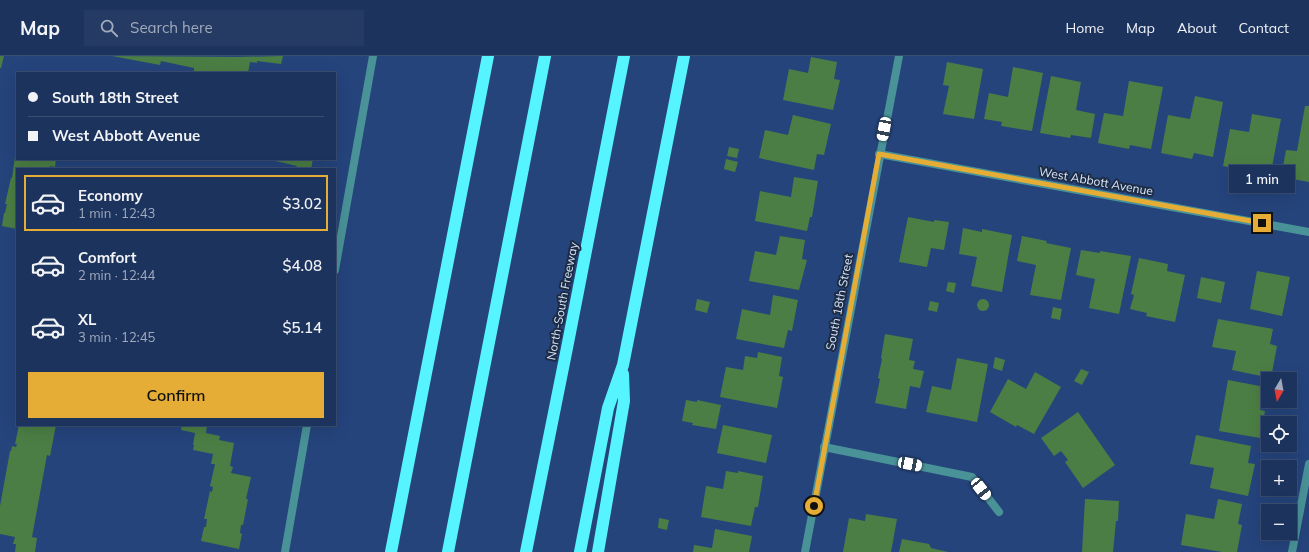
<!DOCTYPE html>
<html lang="en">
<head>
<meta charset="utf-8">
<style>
	body { margin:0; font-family:Mulish,sans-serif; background:#253b63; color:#f1f3f6; height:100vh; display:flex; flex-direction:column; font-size:15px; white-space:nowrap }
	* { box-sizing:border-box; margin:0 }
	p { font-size:13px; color:#a0aabc }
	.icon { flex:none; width:22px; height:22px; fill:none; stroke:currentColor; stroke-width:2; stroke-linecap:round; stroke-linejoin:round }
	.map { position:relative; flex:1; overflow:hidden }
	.drawer { position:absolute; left:16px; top:112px; width:320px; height:258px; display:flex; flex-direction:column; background:#1c335d; border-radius:0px; box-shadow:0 4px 16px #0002,0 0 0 1px #3a4e72 }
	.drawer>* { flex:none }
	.hud { position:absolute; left:16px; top:16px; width:320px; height:88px; border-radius:0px; box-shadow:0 4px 16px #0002,0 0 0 1px #3a4e72; display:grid; align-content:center; height:88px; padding:0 12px; background:#1c335d }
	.needle { width:26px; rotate:190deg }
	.tools { position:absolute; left:1261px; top:316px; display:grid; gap:8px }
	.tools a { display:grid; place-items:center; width:36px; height:36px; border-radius:0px; background:#1c335d; box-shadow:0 4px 16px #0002,0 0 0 1px #3a4e72; font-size:20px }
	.end { position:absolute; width:18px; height:18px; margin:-9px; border:5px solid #e6ad36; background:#111; box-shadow:0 0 0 2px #111 }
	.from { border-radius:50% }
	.bubble { position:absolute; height:28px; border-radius:0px; background:#1c335d; box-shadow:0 4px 16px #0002,0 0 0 1px #3a4e72; font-size:13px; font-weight:600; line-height:28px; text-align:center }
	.car { position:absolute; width:12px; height:24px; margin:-12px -6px; border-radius:5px; box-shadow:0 0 3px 1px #0007; background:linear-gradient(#fff 24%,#345 0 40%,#fff 0 76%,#345 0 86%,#fff 0) }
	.hud b { display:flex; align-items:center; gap:14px; height:38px; font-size:15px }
	.hud b+b { border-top:1px solid #3a4e72 }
	.hud i { width:10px; height:10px; background:#f1f3f6 }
	ul { padding:7px 0 0; list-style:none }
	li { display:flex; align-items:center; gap:12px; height:56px; margin:0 8px 6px; padding:0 4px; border:2px solid transparent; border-radius:0px }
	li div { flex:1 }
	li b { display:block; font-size:15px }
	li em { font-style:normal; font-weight:600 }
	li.selected { border-color:#e6ad36 }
	li>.icon { width:36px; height:36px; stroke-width:1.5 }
	.action { display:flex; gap:8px; margin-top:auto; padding:8px 12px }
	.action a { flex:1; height:46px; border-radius:0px; background:#e6ad36; color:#111; font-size:16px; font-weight:600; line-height:46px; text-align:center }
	header { display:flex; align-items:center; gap:24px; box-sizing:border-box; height:56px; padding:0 20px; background:#1c335d; border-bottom:1px solid #3a4e72 }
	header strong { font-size:19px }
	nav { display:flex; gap:22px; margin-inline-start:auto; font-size:14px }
	.search { width:280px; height:36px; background:#253b63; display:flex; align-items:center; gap:10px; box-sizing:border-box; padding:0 14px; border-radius:0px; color:#a0aabc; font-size:15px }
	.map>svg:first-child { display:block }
</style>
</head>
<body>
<header>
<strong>Map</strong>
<div class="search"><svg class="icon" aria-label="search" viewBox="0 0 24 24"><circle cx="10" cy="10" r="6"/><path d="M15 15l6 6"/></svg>Search here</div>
<nav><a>Home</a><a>Map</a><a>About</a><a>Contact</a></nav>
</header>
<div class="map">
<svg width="1309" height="496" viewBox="0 0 1309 496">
	<rect width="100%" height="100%" fill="#25447c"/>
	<!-- building -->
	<g fill="#4b7e44">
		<polygon points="0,0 4,0 1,12 0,12"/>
		<polygon points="112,0 237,1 283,0 281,8 257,5 257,7 250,6 248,17 199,17 194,15 194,12 161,5 160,9"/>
		<polygon points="811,1 837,6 834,23 840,24 833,54 783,44 789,13 808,17"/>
		<polygon points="947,6 983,13 974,63 943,58 949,30 943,29"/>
		<polygon points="1013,11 1043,17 1032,75 1001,70 1002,66 984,63 989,37 1008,41"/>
		<polygon points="1051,20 1081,26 1076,54 1095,58 1091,82 1071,79 1070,82 1040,77"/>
		<polygon points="1129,25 1163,31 1151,93 1130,89 1129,93 1098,87 1104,57 1123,60"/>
		<polygon points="1195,40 1223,46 1213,101 1194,97 1192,103 1161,97 1168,59 1190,63"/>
		<polygon points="1305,50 1309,50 1309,126 1281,121 1286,94 1297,95"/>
		<polygon points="1252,58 1281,63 1272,111 1254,108 1253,116 1223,110 1230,73 1249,76"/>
		<polygon points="793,59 831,68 824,99 817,98 814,114 759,102 765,74 788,79"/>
		<polygon points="729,91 739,93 737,102 727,100"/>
		<polygon points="15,101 17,101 17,103 34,105 34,103 56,103 55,111 50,110 49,113 17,113 17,173 2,170 4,157 5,157 7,148 5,148 11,122 12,122"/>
		<polygon points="267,103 313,103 311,113 296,112 297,110"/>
		<polygon points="726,103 738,106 735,116 724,113"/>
		<polygon points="794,121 818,125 812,161 810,161 807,175 755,165 760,135 791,141"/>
		<polygon points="908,161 934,166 934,164 949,166 944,194 931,192 927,211 899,206"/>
		<polygon points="963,172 982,176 982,173 1012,179 1002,236 971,230 977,201 959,198"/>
		<polygon points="780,180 805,184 802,203 807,204 799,234 749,225 755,195 776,199"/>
		<polygon points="1022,180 1047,185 1046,187 1071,192 1061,244 1030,239 1036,209 1017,205"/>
		<polygon points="1081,194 1100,197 1100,195 1131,200 1119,258 1089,252 1095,223 1076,219"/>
		<polygon points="1139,202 1168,208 1167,215 1185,219 1175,266 1146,260 1147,257 1130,253 1134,239 1131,238"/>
		<polygon points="1257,215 1290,221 1282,260 1250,253"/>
		<polygon points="1201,221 1225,226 1221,247 1197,242"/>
		<polygon points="948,226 956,227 954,237 946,235"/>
		<polygon points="773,239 798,244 792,275 788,274 784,292 736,283 742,253 770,259"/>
		<circle cx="983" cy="249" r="6"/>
		<polygon points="697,243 710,246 707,257 695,254"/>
		<polygon points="930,245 939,247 937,256 928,254"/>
		<polygon points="1053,251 1062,253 1060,264 1051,262"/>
		<polygon points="1218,263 1273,273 1270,288 1277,290 1271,322 1232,314 1236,295 1212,291"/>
		<polygon points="885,278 913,283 909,304 915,305 913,313 924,315 920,332 910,330 906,353 875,347 880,323 878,322 882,303 881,302"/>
		<polygon points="758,296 782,301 779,320 783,321 777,352 720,341 726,311 743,314 745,300 757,302"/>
		<polygon points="995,301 1005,304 1002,315 993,312"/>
		<polygon points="957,302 988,308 977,366 926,356 932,330 951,334"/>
		<polygon points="1081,313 1089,316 1082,329 1074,325"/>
		<polygon points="1035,316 1061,331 1034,378 1017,369 1016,371 990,356 1008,323 1026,333"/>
		<polygon points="1228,324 1265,331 1260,354 1265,355 1260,382 1219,375"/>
		<polygon points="686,344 697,346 697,344 721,349 716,373 692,369 693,367 682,365"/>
		<polygon points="1078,356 1115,409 1083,432 1065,406 1068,404 1061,395 1054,400 1041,382"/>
		<polygon points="19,369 56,369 50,400 47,399 32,481 37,482 35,496 15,496 16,488 13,488 15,481 0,478 0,450 10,395 11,395 12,390 16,391 17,388 15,388"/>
		<polygon points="182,369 207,369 206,377 220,380 219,384 234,387 230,410 233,411 231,417 251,421 246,443 248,443 243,469 241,469 240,477 242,478 239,493 201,485 204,471 206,471 207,463 204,463 210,435 212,436 213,431 210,430 215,408 211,408 213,398 193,394 194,389 193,389 195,377 181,374"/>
		<polygon points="723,369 772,379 766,407 717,397"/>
		<polygon points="1196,379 1251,390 1248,407 1255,408 1248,440 1210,432 1214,412 1190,408"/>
		<polygon points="726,415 738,417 738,415 763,420 758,451 755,451 751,470 701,461 706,430 723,433"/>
		<polygon points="1085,443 1119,445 1118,465 1116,465 1113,496 1082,496"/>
		<polygon points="1218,443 1242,448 1238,468 1242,469 1237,496 1222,496 1181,489 1186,458 1214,463"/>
		<polygon points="866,458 897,463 891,496 843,496 849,462 865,465"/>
		<polygon points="659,462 669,464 667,474 658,472"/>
		<polygon points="715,473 752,480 749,496 693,496 694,489 712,492"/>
		<polygon points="902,483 929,488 931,492 948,496 899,496"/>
	</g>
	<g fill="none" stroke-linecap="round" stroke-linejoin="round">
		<!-- service -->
		<g stroke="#499297" stroke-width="8">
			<polyline points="335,214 373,0"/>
			<polyline points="285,496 307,369"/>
		</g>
		<!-- minor -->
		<g stroke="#499297" stroke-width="8">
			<polyline points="879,98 1309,176"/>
			<polyline points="824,391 972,421 999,456"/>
			<polyline points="805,496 899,0"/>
			<polyline points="1292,496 1309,408"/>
		</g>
		<!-- motorway -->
		<g stroke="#56f4fe" stroke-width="12">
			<polyline points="391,496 488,0"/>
			<polyline points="448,496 545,0"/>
			<polyline points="526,496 567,292 624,0"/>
			<polyline points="580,496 608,352 623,309 684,0"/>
			<polyline points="598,496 624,345 623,318"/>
		</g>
	</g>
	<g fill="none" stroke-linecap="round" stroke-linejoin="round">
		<!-- route -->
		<polyline stroke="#e6ad36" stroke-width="5" points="814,450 879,98 1262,167"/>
	</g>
	<g text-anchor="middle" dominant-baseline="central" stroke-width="4" stroke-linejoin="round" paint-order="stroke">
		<!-- street labels -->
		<g font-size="12" fill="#d9e5fa" stroke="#1d2c45">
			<text transform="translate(1096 125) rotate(10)">West Abbott Avenue</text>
			<text transform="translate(562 245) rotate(-79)">North-South Freeway</text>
			<text transform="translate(839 246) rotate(-79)">South 18th Street</text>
		</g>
	</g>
</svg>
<div class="tools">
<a><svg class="needle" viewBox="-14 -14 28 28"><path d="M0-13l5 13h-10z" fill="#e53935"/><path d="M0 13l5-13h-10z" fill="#a0aabc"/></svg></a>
<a><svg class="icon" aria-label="locate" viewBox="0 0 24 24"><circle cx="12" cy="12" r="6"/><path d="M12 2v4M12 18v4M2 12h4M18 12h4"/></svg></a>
<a>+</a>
<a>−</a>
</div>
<i class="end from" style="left:814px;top:450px"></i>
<i class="end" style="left:1262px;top:167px"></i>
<div class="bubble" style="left:1229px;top:109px;width:66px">1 min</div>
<i class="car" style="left:884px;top:73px;rotate:191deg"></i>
<i class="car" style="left:910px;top:408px;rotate:101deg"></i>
<i class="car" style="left:981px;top:433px;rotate:142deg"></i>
<div class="hud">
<b><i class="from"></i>South 18th Street</b>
<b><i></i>West Abbott Avenue</b>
</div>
<section class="drawer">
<ul>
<li class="selected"><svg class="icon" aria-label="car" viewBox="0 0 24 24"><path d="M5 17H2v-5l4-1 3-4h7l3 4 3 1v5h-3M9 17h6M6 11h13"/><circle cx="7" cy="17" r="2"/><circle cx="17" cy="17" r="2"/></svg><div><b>Economy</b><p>1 min · 12:43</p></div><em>$3.02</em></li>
<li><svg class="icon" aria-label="car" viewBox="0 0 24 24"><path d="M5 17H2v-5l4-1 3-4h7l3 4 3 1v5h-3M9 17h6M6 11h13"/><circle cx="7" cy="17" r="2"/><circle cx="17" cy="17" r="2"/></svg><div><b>Comfort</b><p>2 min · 12:44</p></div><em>$4.08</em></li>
<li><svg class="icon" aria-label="car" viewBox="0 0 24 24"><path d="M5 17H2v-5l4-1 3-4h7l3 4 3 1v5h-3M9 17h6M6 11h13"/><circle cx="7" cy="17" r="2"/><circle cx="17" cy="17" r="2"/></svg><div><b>XL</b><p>3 min · 12:45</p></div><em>$5.14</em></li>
</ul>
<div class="action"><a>Confirm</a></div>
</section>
</div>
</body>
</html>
